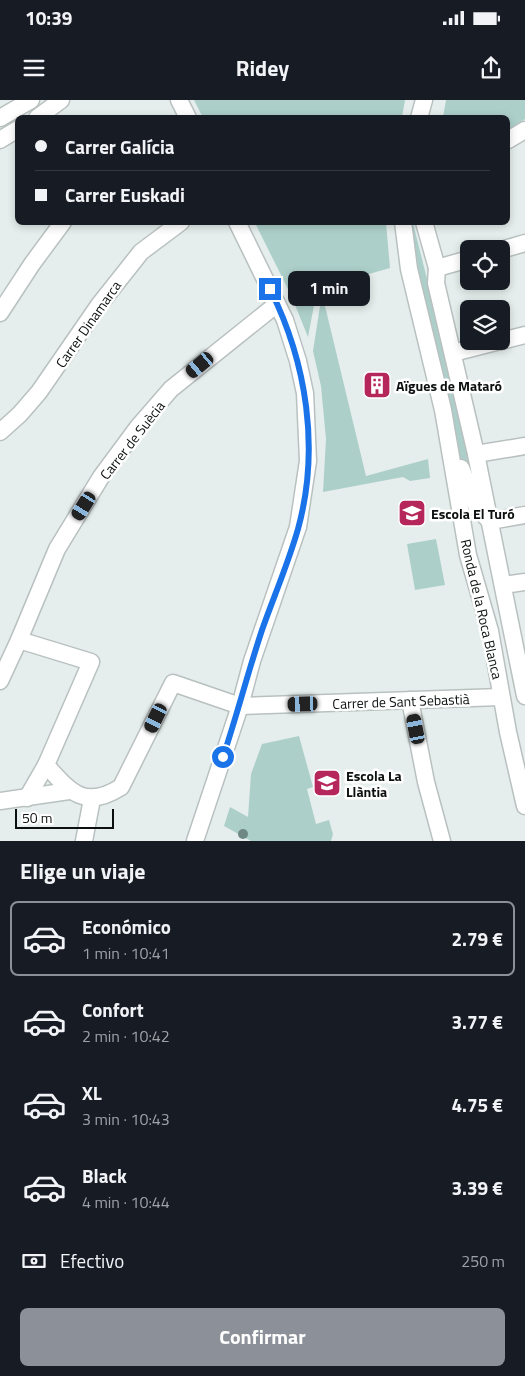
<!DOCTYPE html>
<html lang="es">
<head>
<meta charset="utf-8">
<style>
	body { margin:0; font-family:"Titillium Web",sans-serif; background:#20242c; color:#f1f3f6; height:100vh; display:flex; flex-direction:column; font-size:19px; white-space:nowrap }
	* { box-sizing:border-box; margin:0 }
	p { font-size:16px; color:#9ea1a6 }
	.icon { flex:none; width:28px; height:28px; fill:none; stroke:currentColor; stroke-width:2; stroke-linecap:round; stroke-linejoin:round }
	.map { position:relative; height:741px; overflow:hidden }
	.side { display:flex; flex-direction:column; background:#171b24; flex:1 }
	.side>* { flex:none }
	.hud { position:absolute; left:15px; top:15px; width:495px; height:110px; border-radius:8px; box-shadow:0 2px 8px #0003; display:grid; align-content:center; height:110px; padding:0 20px; background:#171b24 }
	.controls { position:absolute; left:460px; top:140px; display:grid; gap:10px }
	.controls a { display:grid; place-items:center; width:50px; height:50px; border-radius:8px; background:#171b24; box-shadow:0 2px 8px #0003; font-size:25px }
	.scale { position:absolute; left:15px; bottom:12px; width:99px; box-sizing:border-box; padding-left:5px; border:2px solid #0c0f0f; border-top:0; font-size:14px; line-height:18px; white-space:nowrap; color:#0c0f0f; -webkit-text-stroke:4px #fff; paint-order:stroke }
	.end { position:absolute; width:22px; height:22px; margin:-11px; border:6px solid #1a73e8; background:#fff; box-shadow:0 0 0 2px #fff }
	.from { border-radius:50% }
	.bubble { position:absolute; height:35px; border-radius:8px; background:#171b24; box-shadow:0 2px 8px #0003; font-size:16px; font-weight:700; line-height:35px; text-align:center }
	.car { position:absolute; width:15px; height:30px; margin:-15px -8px; border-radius:6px; box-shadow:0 0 4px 1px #0007; background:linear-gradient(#222 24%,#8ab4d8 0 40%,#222 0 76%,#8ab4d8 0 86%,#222 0) }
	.hud b { display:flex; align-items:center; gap:18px; height:48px; font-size:19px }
	.hud b+b { border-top:1px solid #363941 }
	.hud i { width:12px; height:12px; background:#f1f3f6 }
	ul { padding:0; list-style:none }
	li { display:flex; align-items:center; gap:15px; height:75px; margin:0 10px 8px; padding:0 10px; border:2px solid transparent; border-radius:8px }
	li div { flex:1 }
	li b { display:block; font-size:19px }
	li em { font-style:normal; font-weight:700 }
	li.on { border-color:#8c9099 }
	li>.icon { width:45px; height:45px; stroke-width:1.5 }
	h2 { padding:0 20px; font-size:22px; line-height:60px }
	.pay { display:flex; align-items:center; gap:12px; height:55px; padding:0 20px; font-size:19px }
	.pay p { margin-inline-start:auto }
	.primary-button { display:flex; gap:10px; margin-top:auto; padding:10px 20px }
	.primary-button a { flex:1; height:58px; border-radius:8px; background:#8c9099; color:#fff; font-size:20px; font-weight:700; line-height:58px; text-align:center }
	.status { display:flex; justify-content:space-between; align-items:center; height:35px; padding:0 25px; background:#171b24; direction:ltr }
	.status svg { height:14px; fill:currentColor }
	header { display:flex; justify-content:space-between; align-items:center; height:65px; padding:0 20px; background:#171b24; font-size:22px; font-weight:700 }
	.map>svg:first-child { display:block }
</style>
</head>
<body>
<div class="status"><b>10:39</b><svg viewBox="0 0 49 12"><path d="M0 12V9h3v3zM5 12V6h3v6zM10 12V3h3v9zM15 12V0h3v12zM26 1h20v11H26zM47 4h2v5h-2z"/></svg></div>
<header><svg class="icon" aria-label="menu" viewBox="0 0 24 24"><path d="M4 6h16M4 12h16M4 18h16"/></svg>Ridey<svg class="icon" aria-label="share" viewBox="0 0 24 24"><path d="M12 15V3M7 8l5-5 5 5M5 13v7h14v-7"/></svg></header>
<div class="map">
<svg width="525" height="741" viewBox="0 0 525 741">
	<rect width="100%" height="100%" fill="#e5eeec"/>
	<!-- green -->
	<g fill="#adcfca">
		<polygon points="194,0 405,0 402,17 203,18"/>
		<polygon points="446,0 525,0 525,19 508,30 508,18 443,17"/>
		<polygon points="255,123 386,123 390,168 313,190 315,200 308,237 291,195"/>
		<polygon points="406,123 413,123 458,303 472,377 472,397 455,347"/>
		<polygon points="320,206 325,206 366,376 428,359 430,378 410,381 403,377 323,392 326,339 321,286 313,251"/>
		<polygon points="436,439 445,485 415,490 407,444"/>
		<polygon points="299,636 313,687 307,689 316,724 329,720 333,734 331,741 251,741 224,726 230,707 248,717 251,674 262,644"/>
	</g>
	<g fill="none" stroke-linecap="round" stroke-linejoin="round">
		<defs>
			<g id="minor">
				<polyline points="179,0 188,18"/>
				<polyline points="0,18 31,0"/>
				<polyline points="37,18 61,0"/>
				<polyline points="419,18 424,0"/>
				<polyline points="0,40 18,29"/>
				<polyline points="508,40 525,30"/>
				<polyline points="403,122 409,169 443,310 468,455 490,531 508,632 525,706"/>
				<polyline points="424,122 437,168 436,183 476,354 525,596"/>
				<polyline points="501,150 525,143"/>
				<polyline points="437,168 469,159"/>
				<polyline points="0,213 32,164 63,122"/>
				<polyline points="501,241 525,235"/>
				<polyline points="453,253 500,241"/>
				<polyline points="0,332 20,314 39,292 99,205 141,152 181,122"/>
				<polyline points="476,354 525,346"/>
				<polyline points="461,368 477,408 490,421 525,415"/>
				<polyline points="504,485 525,482"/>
				<polyline points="19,540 57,449 101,377 138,327 171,289 277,204"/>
				<path d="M 0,581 L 19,540 L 91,562 L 46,665 C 70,692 85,710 121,687 L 173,583 L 240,606 L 501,597"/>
				<polyline points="410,600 426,682 442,741"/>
				<polyline points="27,698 46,665"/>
				<polyline points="0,701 69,691"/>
				<polyline points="84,741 92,699"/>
				<polyline points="195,741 240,606 252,561 298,427 308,361 305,293 298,261 285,220 237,122"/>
			</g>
		</defs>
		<!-- minor casing -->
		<use href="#minor" stroke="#b9c1c0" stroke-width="19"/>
		<!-- minor -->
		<use href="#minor" stroke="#fff" stroke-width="16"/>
	</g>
	<!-- trees -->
	<circle fill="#6f8884" cx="243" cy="734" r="5"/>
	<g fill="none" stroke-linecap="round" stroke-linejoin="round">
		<!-- route -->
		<path stroke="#1a73e8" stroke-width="6" d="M 223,657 C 237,615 248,572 262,530 C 274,496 288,464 298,429 C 320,349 307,263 270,189"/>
	</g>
	<!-- icons -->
	<defs>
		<symbol id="building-square" viewBox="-11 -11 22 22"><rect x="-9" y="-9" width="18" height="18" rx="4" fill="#b5275a" stroke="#fff"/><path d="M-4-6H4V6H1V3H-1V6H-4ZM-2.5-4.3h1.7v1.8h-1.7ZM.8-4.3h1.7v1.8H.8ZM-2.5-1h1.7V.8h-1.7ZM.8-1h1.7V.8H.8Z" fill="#fff"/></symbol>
		<symbol id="school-square" viewBox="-11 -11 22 22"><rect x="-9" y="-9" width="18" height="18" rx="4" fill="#b5275a" stroke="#fff"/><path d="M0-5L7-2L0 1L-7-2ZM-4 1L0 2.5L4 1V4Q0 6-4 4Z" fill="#fff"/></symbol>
	</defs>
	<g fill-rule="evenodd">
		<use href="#building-square" x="361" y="269" width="32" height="32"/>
		<use href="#school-square" x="396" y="397" width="32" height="32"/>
		<use href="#school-square" x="311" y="667" width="32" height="32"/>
	</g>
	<g text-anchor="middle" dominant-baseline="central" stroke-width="5" stroke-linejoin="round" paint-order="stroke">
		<!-- street labels -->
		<g font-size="14" fill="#0c0f0f" stroke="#fff">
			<text transform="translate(88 224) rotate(-55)">Carrer Dinamarca</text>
			<text transform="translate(132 340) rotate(-52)">Carrer de Suècia</text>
			<text transform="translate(482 509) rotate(77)">Ronda de la Roca Blanca</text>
			<text transform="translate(401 601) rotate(-2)">Carrer de Sant Sebastià</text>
		</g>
		<!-- poi labels -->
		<g font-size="14" font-weight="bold" fill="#0c0f0f" stroke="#fff" text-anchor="start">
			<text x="396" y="285">Aïgues de Mataró</text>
			<text x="431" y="413">Escola El Turó</text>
			<text x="346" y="675">Escola La<tspan x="346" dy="16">Llàntia</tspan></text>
		</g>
	</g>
</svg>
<div class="controls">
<a><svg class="icon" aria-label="locate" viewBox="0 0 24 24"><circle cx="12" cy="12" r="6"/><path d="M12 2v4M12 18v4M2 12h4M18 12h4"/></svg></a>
<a><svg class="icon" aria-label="layers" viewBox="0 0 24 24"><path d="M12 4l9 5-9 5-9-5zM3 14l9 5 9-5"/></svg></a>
</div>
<div class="scale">50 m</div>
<i class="end from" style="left:223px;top:657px"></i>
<i class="end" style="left:270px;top:189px"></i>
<div class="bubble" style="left:288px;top:171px;width:82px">1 min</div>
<i class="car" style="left:200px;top:265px;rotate:230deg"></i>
<i class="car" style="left:84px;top:406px;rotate:212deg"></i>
<i class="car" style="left:303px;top:604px;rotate:268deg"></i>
<i class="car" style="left:156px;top:618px;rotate:206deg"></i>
<i class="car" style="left:416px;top:629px;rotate:349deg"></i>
<div class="hud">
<b><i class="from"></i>Carrer Galícia</b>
<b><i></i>Carrer Euskadi</b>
</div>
</div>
<section class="side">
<h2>Elige un viaje</h2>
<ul>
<li class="on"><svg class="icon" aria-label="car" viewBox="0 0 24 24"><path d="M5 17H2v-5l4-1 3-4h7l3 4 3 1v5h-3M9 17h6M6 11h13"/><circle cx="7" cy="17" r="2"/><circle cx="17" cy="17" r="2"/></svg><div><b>Económico</b><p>1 min · 10:41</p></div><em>2.79 €</em></li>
<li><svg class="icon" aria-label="car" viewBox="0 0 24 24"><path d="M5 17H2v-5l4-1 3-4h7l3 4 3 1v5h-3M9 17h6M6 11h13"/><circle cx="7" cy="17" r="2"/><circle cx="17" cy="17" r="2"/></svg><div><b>Confort</b><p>2 min · 10:42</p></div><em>3.77 €</em></li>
<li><svg class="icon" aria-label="car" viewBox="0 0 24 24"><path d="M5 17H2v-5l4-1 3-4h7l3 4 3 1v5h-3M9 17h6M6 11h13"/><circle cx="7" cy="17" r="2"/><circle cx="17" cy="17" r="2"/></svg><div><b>XL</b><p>3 min · 10:43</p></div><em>4.75 €</em></li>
<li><svg class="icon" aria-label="car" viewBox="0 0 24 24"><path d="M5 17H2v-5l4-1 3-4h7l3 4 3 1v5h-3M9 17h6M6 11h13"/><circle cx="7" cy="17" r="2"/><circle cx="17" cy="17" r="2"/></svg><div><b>Black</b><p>4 min · 10:44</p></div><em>3.39 €</em></li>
</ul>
<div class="pay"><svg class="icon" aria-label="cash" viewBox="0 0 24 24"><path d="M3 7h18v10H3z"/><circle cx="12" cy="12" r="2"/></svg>Efectivo<p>250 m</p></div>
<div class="primary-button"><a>Confirmar</a></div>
</section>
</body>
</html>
